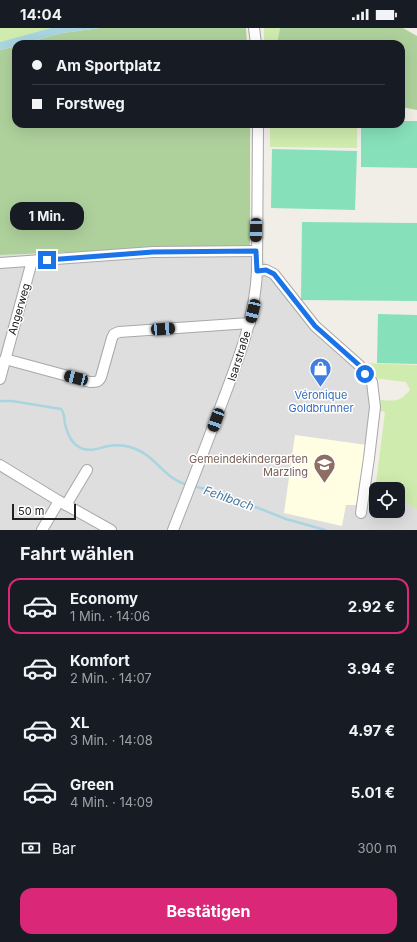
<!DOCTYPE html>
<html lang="de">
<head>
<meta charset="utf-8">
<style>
	body { margin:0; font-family:Inter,sans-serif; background:#20242c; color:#f1f3f6; height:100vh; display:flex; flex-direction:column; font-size:15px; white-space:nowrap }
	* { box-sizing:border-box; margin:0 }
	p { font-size:13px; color:#9ea1a6 }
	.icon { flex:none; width:22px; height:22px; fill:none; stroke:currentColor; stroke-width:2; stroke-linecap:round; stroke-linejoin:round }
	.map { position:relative; height:502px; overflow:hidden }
	.panel { display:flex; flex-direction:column; background:#171b24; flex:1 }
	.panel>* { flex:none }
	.hud { position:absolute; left:12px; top:12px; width:393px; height:88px; border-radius:12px; box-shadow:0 4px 16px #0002; display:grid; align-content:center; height:88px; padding:0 20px; background:#171b24 }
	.controls { position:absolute; left:369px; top:454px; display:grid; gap:8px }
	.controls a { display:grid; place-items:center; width:36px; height:36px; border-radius:8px; background:#171b24; box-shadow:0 4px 16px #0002; font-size:20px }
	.scale { position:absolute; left:12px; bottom:10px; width:64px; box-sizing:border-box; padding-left:4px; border:2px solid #212121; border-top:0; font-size:11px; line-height:14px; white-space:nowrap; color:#212121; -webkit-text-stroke:3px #fff; paint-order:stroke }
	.end { position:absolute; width:18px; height:18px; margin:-9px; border:5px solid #1a73e8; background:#fff; box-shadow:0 0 0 2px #fff }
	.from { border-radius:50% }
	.bubble { position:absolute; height:28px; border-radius:12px; background:#171b24; box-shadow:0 4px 16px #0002; font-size:13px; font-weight:700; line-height:28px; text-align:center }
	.car { position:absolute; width:12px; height:24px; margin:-12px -6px; border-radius:5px; box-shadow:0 0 3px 1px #0007; background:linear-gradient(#222 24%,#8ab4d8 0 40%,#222 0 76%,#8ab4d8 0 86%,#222 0) }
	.hud b { display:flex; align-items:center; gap:14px; height:38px; font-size:15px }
	.hud b+b { border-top:1px solid #363941 }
	.hud i { width:10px; height:10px; background:#f1f3f6 }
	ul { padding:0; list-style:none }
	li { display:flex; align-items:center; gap:12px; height:56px; margin:0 8px 6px; padding:0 12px; border:2px solid transparent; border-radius:12px }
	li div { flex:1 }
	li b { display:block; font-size:15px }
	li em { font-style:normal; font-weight:700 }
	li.on { border-color:#db2777 }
	li>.icon { width:36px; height:36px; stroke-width:1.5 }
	h2 { padding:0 20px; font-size:18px; line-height:48px }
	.pay { display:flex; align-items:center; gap:10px; height:44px; padding:0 20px; font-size:15px }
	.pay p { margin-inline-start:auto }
	.primary-button { display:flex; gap:8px; margin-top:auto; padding:8px 20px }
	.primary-button a { flex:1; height:46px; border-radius:12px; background:#db2777; color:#fff; font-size:16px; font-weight:700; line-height:46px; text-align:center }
	.status { display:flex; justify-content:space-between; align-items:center; height:28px; padding:0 20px; background:#171b24; direction:ltr }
	.status svg { height:11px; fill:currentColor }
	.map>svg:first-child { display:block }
</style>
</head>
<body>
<div class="status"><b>14:04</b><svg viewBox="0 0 49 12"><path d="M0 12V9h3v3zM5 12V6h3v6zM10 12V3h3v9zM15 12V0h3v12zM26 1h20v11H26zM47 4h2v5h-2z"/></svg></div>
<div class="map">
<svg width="417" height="502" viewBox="0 0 417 502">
	<rect width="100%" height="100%" fill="#f1eee8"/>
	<!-- residential -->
	<polygon fill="#dfdede" points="250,217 372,359 364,454 382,456 389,461 376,461 376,483 398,483 398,468 417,482 417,502 0,502 0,227"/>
	<!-- education -->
	<polygon fill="#fffee3" points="295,407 367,417 357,477 346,477 342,498 284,485"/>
	<!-- grass -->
	<g fill="#cfebae">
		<polygon points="0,0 51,0 0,14"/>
		<polygon points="264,0 280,0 277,16 264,16"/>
		<polygon points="270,96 357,96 357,120 270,119"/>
		<path d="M 361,335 L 417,337 L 417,482 L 398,468 L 398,461 C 386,461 386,457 376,455 L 385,384 L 379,382 L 381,372 C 396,373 400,374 410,362 L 406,354 L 373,350 Z"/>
	</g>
	<!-- forest -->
	<g fill="#aed19c">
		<polygon points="100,0 246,0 247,16 22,16 62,5"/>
		<polygon points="280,0 403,0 417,8 417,82 401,79 401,16 277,16"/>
		<polygon points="16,18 16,96 250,96 250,217 0,227 0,22"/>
	</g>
	<!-- pitch -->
	<g fill="#86e0b9">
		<polygon points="401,93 417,93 417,140 361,139 361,96 401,96"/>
		<polygon points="272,121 357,123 355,182 271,180"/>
		<polygon points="302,194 417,195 417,273 301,272"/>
		<polygon points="378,286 417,287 417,336 377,335"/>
	</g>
	<!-- water -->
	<polygon fill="#a8d5df" points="51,0 100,0 62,5 22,16 16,16 16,18 0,22 0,14"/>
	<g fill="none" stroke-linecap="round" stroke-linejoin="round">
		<!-- stream -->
		<g stroke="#a8d5df" stroke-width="2.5">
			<path d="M 0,373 L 12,373 L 61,381 C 65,386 64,390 65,396 C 67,404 71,415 79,419 C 88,425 99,420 108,418 C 115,417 123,417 130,419 C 156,426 163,451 188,457"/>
			<polyline points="193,458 218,464 286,491 325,502"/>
		</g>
		<defs>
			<g id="street">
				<polyline points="254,0 256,16"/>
				<polyline points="0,235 153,224 256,223"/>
				<polyline points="257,243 266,242 274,246 315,298 359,337 372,354 375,379 369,430 361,485"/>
				<path d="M 5,331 L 90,354 C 96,354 99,354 101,349 L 112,310 L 114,306 L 119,304 L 250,295"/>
				<polyline points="0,351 32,233"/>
				<polyline points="0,437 59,473 111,502"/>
				<polyline points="66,477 87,442"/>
				<polyline points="42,502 59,473"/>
				<path d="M 173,502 C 189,461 205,421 220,380 C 237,335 255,291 257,243 L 258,96"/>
			</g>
		</defs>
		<!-- street casing -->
		<use href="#street" stroke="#a8a8a8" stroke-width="12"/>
		<!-- street -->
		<use href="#street" stroke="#fff" stroke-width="10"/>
	</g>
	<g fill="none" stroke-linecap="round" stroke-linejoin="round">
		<!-- route -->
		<polyline stroke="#1a73e8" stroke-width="5" points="47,232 153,224 256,223 257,243 266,242 274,246 315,298 359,337 365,346"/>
	</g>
	<!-- icons -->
	<defs>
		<symbol id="shop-pin" viewBox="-11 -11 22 30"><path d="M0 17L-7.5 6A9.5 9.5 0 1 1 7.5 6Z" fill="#3f7fe0" stroke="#fff"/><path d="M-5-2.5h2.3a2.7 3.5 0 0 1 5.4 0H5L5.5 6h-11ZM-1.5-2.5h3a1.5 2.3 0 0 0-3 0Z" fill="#fff"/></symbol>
		<symbol id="school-pin" viewBox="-11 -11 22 30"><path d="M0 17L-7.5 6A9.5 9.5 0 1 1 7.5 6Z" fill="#8d6e63" stroke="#fff"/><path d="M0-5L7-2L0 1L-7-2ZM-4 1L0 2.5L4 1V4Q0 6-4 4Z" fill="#fff"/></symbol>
	</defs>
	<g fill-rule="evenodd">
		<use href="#shop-pin" x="308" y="328" width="25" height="34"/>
		<use href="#school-pin" x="312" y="424" width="25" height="34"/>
	</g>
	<g text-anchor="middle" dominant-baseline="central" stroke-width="3" stroke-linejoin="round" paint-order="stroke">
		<!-- street labels -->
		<g font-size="11" fill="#212121" stroke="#fff">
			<text transform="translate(19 281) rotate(-74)">Angerweg</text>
			<text transform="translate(239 328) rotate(-72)">Isarstraße</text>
		</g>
		<!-- shop labels -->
		<g font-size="11" fill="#366cbe" stroke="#fff">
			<text x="321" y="367">Véronique<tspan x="321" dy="13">Goldbrunner</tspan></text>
		</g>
		<!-- education labels -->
		<g font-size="11" fill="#785e54" stroke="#fff" text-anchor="end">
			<text x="308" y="431">Gemeindekindergarten<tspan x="308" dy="13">Marzling</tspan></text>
		</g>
		<!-- water labels -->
		<g font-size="12" font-style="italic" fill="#4678a3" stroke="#fff">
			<text transform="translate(229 470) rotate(19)">Fehlbach</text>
		</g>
	</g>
</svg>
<div class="controls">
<a><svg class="icon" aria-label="locate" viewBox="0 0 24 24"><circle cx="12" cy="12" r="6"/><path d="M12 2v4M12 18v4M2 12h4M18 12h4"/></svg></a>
</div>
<div class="scale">50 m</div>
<i class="end from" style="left:365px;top:346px"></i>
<i class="end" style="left:47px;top:232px"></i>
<div class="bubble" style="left:10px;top:174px;width:74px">1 Min.</div>
<i class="car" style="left:256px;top:202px;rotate:181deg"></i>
<i class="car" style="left:253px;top:283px;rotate:193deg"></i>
<i class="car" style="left:163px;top:301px;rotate:86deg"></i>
<i class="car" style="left:76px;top:350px;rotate:285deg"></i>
<i class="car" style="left:216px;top:392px;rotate:200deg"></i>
<div class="hud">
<b><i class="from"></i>Am Sportplatz</b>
<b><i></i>Forstweg</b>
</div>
</div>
<section class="panel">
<h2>Fahrt wählen</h2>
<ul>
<li class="on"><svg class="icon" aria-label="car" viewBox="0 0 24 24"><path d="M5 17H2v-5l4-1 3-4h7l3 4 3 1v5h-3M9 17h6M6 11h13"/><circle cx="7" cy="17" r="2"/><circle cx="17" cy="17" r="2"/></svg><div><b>Economy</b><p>1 Min. · 14:06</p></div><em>2.92 €</em></li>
<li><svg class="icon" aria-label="car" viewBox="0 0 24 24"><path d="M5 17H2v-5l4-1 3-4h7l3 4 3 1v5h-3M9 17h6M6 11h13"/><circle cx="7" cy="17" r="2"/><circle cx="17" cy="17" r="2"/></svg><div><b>Komfort</b><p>2 Min. · 14:07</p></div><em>3.94 €</em></li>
<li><svg class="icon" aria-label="car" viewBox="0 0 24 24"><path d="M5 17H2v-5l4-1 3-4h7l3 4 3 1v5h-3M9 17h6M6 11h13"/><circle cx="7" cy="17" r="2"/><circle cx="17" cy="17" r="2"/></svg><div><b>XL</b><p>3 Min. · 14:08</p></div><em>4.97 €</em></li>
<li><svg class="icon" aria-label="car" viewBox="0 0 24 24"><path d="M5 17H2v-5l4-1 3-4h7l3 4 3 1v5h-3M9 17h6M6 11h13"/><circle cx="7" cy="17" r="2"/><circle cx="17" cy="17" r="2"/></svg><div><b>Green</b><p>4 Min. · 14:09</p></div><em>5.01 €</em></li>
</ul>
<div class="pay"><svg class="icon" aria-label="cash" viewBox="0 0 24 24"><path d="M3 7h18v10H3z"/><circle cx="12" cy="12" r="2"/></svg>Bar<p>300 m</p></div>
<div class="primary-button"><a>Bestätigen</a></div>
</section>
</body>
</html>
